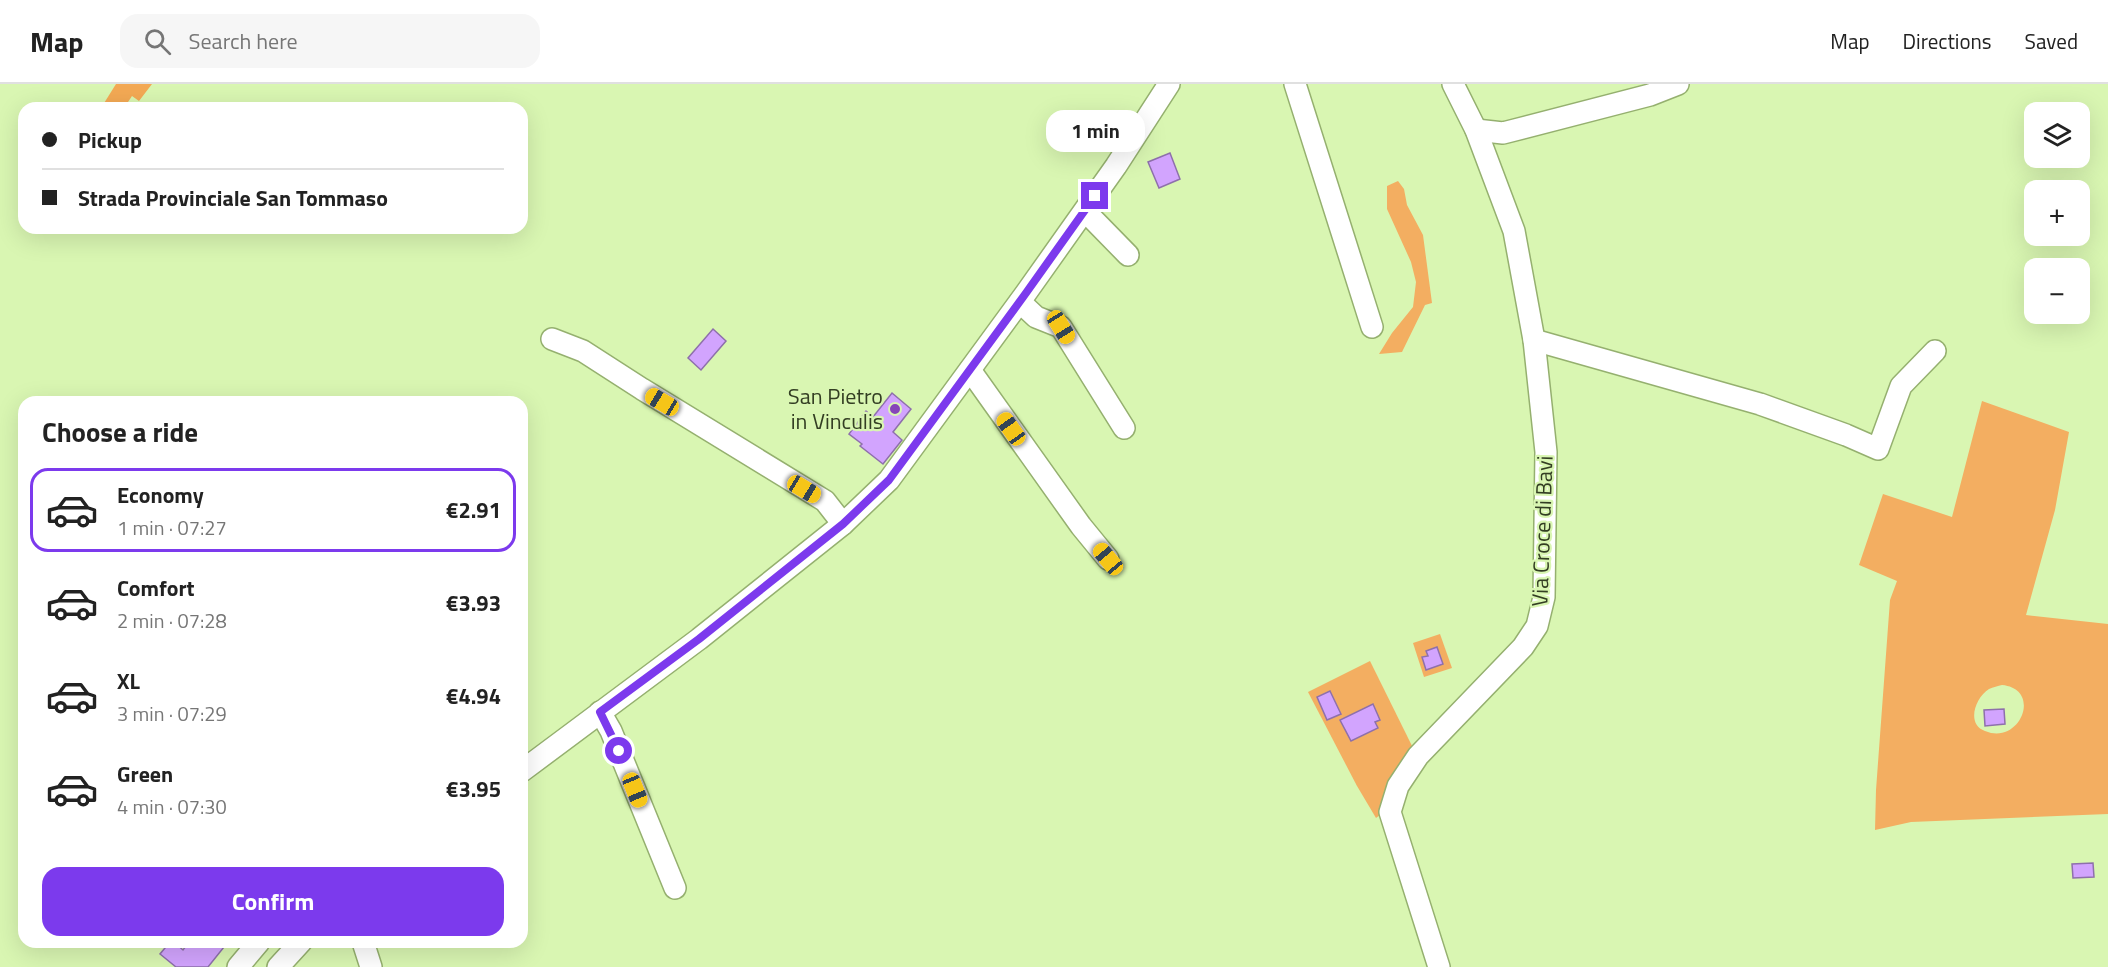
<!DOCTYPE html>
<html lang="en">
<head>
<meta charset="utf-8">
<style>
	body { margin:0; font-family:"Titillium Web",sans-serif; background:#f6f6f6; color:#222; height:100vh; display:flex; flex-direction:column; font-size:22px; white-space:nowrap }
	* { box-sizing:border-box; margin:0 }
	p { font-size:20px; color:#767676 }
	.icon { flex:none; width:33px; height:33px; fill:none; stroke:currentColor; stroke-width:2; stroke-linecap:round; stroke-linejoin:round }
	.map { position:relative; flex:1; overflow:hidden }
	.drawer { position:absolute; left:18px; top:312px; width:510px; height:552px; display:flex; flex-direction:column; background:#fff; border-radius:18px; box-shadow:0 6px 24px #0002 }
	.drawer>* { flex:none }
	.top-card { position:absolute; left:18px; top:18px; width:510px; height:132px; border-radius:18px; box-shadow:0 6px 24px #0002; display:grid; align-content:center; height:132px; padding:0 24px; background:#fff }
	.tools { position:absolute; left:2024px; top:18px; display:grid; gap:12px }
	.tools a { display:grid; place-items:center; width:66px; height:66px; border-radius:12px; background:#fff; box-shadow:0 6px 24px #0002; font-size:30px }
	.end { position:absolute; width:27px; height:27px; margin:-14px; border:8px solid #7c3aed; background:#fff; box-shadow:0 0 0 3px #fff }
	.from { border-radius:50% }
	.bubble { position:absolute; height:42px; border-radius:18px; background:#fff; box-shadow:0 6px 24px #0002; font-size:20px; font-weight:700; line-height:42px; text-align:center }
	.car { position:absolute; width:18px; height:36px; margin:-18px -9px; border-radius:8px; box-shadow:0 0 4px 2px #0007; background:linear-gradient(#f5c518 24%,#345 0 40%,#f5c518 0 76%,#345 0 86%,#f5c518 0) }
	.top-card b { display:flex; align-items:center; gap:21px; height:57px; font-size:22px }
	.top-card b+b { border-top:2px solid #e0e0e0 }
	.top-card i { width:15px; height:15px; background:#222 }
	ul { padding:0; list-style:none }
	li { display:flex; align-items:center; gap:18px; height:84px; margin:0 12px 9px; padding:0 12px; border:3px solid transparent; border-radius:18px }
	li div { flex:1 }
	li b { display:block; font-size:22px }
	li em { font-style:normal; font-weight:700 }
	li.current { border-color:#7c3aed }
	li>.icon { width:54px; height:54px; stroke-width:1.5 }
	h2 { padding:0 24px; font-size:27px; line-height:72px }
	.button { display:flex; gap:12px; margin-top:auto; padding:12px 24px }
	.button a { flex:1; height:69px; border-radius:18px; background:#7c3aed; color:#fff; font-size:24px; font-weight:700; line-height:69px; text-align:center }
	header { display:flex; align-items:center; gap:36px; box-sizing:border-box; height:84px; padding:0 30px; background:#fff; border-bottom:2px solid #e0e0e0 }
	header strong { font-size:28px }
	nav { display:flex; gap:33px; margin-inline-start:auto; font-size:21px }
	.search { width:420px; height:54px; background:#f6f6f6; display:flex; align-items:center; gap:15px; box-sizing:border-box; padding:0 21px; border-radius:18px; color:#767676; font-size:22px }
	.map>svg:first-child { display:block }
</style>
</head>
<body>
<header>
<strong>Map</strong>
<div class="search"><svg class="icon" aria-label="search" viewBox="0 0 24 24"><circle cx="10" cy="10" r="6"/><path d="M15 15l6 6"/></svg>Search here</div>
<nav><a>Map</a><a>Directions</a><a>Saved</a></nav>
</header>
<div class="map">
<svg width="2108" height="883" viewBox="0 0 2108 883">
	<rect width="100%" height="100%" fill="#d9f6b2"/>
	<!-- green -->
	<g fill="#f3ae61" fill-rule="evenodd">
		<polygon points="1398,97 1404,105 1407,121 1423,151 1432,219 1425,221 1402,268 1379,270 1392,249 1413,223 1416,198 1411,178 1387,125 1387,102"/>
		<path d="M 1982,317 L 2069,348 L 2055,426 L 2026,531 L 2108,540 L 2108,730 L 1911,738 L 1875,746 L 1876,706 L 1890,516 L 1897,497 L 1859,481 L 1883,410 L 1952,433 ZM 2002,601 C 2043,605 2020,662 1985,647 C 1966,640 1975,614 1989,605 C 1993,603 1998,602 2002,601 Z"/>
		<polygon points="1440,550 1452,584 1424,593 1413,559"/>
		<polygon points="1370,577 1416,670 1384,728 1376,734 1357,702 1308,608"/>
	</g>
	<!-- forest -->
	<polygon fill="#f3a954" points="116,0 152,0 139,17 132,12 124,24 101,24"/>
	<!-- building -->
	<g fill="#d2a4fe" stroke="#8e70ab" stroke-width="1.5">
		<polygon points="1170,69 1180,95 1159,104 1148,78"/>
		<polygon points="713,245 726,257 701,286 688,274"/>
		<polygon points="892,309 911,325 893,348 902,356 883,380 860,362 862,360 849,350 866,327 873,333"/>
		<polygon points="1437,563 1443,580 1426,586 1422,573 1428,572 1426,567"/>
		<polygon points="1330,607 1341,630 1327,636 1317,613"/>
		<polygon points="1373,620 1380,636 1375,638 1378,644 1351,657 1340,636"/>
		<polygon points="2004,625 2005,640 1985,642 1984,626"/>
		<polygon points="2093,779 2094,793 2073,794 2072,780"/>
		<polygon points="170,858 174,858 183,866 189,858 228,858 208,883 176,883 160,870"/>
	</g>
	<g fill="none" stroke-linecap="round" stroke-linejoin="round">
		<defs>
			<g id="minor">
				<polyline points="1295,0 1372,243"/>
				<polyline points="1476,46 1503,49 1650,11 1678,0"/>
				<polyline points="1085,127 1128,171"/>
				<polyline points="1020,218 1036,233 1061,243 1124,344"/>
				<polyline points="552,255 583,267 642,305 825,417 843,440"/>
				<polyline points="1534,256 1760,320 1846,351 1878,365 1901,302 1935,267"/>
				<polyline points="970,286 1081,442 1108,475"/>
				<polyline points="600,628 611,647 675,804"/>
				<polyline points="522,687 699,555 843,440 889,396 1026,209 1116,82 1169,0"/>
				<polyline points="363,858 371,883"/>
				<polyline points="238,883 259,858"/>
				<polyline points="278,883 301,858"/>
				<polyline points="1439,883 1390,728 1398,702 1418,672 1523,563 1537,542 1544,513 1546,368 1534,256 1514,147 1476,46 1453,0"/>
			</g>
		</defs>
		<!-- minor casing -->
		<use href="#minor" stroke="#95b06f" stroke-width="24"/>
		<!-- minor -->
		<use href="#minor" stroke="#fff" stroke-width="21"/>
	</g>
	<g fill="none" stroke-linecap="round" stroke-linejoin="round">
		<!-- route -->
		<polyline stroke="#7c3aed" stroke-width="8" points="619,667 600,628 699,555 843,440 889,396 1026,209 1095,112"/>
	</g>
	<!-- markers -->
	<circle fill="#8645b9" stroke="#d9f6b2" stroke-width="2" cx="895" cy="325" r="6"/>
	<g text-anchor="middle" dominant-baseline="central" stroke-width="4.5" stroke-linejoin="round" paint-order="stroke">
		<!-- poi labels -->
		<g font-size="22" fill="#333e23" stroke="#d9f6b2" text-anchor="end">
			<text x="883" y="312">San Pietro<tspan x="883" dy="25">in Vinculis</tspan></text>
		</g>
		<!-- street labels -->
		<g font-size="22" fill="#333e23" stroke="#d9f6b2">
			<text transform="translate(1542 447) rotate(-88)">Via Croce di Bavi</text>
		</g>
	</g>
</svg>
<div class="tools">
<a><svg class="icon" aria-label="layers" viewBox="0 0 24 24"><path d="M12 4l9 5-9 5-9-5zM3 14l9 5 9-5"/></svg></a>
<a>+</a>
<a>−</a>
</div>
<i class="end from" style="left:619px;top:667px"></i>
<i class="end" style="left:1095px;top:112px"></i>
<div class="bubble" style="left:1046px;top:26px;width:99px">1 min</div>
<i class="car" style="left:1061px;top:243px;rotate:148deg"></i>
<i class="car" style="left:662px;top:318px;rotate:301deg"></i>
<i class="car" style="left:1011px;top:345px;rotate:325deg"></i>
<i class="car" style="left:804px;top:405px;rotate:121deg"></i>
<i class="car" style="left:1108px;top:475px;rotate:320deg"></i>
<i class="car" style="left:635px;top:706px;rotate:158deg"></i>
<div class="top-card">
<b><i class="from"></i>Pickup</b>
<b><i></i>Strada Provinciale San Tommaso</b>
</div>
<section class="drawer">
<h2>Choose a ride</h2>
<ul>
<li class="current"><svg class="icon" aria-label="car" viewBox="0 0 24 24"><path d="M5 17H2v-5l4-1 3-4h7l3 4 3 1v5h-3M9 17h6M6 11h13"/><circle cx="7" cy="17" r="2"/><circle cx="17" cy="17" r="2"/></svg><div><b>Economy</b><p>1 min · 07:27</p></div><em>€2.91</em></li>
<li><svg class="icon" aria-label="car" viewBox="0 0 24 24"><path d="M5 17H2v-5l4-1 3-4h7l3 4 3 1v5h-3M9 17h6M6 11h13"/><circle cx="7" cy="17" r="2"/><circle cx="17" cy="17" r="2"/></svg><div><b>Comfort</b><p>2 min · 07:28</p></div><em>€3.93</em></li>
<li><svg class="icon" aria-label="car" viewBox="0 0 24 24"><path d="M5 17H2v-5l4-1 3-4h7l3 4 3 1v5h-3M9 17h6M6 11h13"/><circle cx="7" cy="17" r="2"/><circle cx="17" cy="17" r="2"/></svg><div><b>XL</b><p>3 min · 07:29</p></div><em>€4.94</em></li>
<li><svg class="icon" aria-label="car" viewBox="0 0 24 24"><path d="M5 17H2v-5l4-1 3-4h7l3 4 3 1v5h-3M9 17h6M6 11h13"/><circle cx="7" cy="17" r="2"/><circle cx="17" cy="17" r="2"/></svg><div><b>Green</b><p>4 min · 07:30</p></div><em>€3.95</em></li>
</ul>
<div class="button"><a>Confirm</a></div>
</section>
</div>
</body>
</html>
